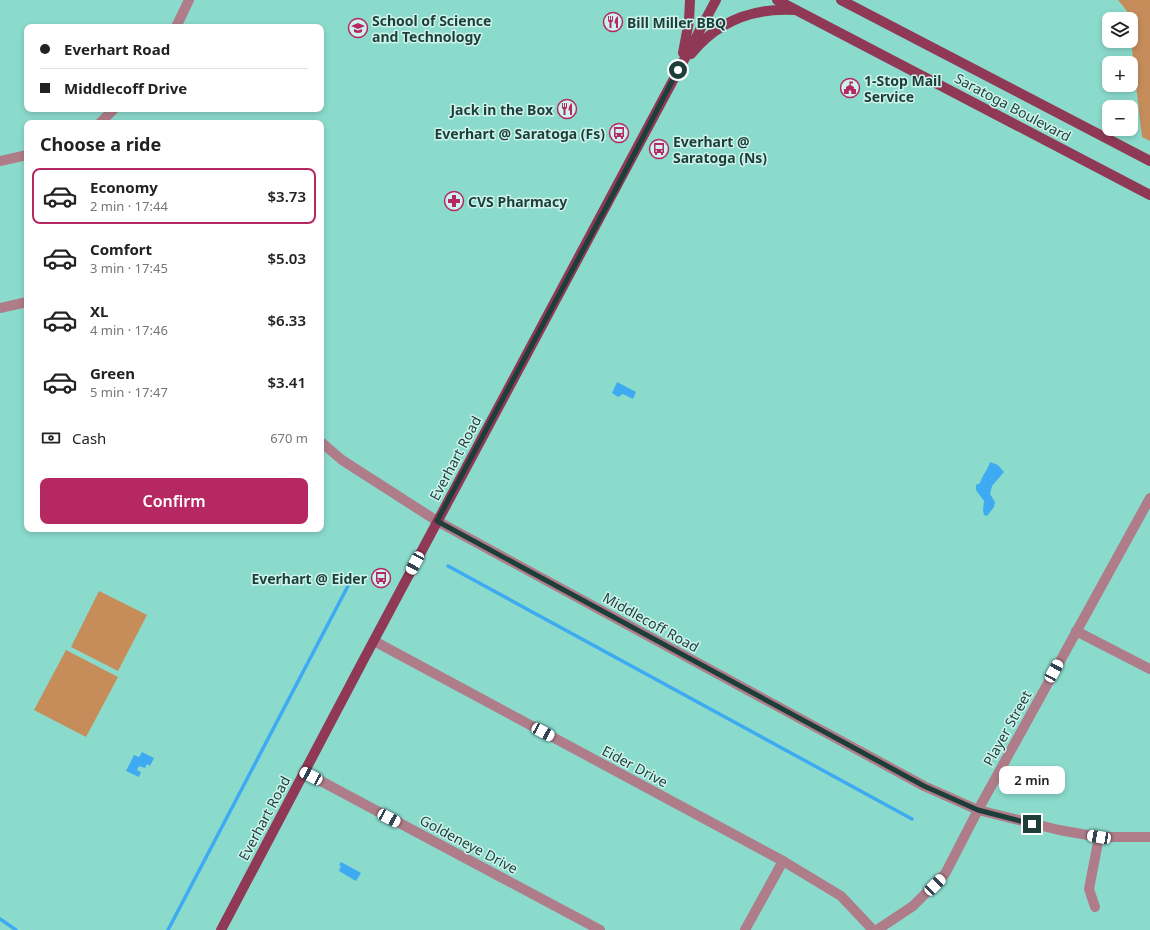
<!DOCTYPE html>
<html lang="en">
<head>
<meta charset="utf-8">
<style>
	body { margin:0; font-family:"Noto Sans",sans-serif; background:#f2f2f2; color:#222; height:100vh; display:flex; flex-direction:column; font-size:15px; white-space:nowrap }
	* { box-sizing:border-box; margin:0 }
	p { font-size:13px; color:#767676 }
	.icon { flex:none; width:22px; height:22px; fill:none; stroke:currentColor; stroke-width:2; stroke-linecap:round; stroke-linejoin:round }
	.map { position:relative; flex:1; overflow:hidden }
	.panel { position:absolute; left:24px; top:120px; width:300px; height:412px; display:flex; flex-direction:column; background:#fff; border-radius:8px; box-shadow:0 2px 6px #0003 }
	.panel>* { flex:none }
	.banner { position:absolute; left:24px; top:24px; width:300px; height:88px; border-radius:8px; box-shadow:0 2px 6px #0003; display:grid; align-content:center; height:88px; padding:0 16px; background:#fff }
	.fabs { position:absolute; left:1102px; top:12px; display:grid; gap:8px }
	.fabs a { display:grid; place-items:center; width:36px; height:36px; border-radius:8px; background:#fff; box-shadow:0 2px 6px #0003; font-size:20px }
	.end { position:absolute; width:18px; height:18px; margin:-9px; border:5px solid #1d3e39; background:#fff; box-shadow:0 0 0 2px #fff }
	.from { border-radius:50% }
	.bubble { position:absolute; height:28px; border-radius:8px; background:#fff; box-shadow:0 2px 6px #0003; font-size:13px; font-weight:600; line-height:28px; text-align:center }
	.car { position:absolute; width:12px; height:24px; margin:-12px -6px; border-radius:5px; box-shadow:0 0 3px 1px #0007; background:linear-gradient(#fff 24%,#345 0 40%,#fff 0 76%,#345 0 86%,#fff 0) }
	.banner b { display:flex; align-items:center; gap:14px; height:38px; font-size:15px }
	.banner b+b { border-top:1px solid #e0e0e0 }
	.banner i { width:10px; height:10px; background:#222 }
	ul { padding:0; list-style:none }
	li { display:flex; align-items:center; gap:12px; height:56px; margin:0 8px 6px; padding:0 8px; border:2px solid transparent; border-radius:8px }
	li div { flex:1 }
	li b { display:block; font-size:15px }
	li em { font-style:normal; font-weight:600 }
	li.on { border-color:#b52861 }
	li>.icon { width:36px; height:36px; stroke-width:1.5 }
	h2 { padding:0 16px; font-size:18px; line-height:48px }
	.pay { display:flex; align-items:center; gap:10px; height:44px; padding:0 16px; font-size:15px }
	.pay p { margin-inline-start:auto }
	.primary-button { display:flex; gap:8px; margin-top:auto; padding:8px 16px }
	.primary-button a { flex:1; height:46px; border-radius:8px; background:#b52861; color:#fff; font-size:16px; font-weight:600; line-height:46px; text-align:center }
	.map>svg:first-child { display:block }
</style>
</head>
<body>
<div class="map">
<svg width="1150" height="930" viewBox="0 0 1150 930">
	<rect width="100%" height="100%" fill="#8bdbcd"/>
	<!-- green -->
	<g fill="#c68d5b">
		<polygon points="1118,0 1150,0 1150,141 1142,137 1131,41 1131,19 1128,19 1127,11"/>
		<polygon points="99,591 147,615 118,671 71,647"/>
		<polygon points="66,650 118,677 86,737 34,710"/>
	</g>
	<!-- water -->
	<g fill="#3eaaf1">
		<polygon points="617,382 636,392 633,399 623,394 618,397 612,393"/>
		<path d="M 990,462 L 998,465 L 1004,472 L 992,486 L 990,494 L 995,502 L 994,507 L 987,516 L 984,515 L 983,510 L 984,501 L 976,490 L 976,485 L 980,483 C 982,475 988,470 990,462 Z"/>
		<polygon points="142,752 154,758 150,766 147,764 145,768 139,766 137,770 141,772 139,777 126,771 134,755 139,757"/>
		<polygon points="341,862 361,873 356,881 339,871 341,866 339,865"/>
	</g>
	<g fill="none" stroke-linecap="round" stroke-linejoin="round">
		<!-- stream -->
		<g stroke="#3eaaf1" stroke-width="3.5">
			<polyline points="448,566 912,819"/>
			<polyline points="0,919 16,930"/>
			<polyline points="168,930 349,584"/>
		</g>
		<!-- minor -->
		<g stroke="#af7d8a" stroke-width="10">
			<polyline points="176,27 189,0"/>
			<polyline points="100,123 114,109"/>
			<polyline points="0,161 27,155"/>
			<polyline points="0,308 27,302"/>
			<polyline points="321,442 342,460 437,521 924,786 978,810 1059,830 1099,837 1150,837"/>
			<polyline points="1076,631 1150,669"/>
			<polyline points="374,641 783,861 841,896 873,930"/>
			<polyline points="304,772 600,930"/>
			<polyline points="1095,907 1089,889 1099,837"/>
			<polyline points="745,930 783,861"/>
			<polyline points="877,930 913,906 945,874 978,810 1150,498"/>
		</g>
		<!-- major -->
		<g stroke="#903956" stroke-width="10">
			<polyline points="777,0 1150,195"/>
			<polyline points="841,0 1150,161"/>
			<polyline points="683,53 689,21 690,0"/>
			<path d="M 691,54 C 717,22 752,8 793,10"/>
			<path d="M 221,930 C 384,619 550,310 716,0"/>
		</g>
	</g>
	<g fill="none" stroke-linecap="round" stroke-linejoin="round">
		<!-- route -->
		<polyline stroke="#1d3e39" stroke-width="5" points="678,70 618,185 437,521 924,786 978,810 1032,824"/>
	</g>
	<!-- icons -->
	<defs>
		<symbol id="restaurant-ring" viewBox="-11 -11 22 22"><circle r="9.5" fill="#cdf3ec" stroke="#b52861" stroke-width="1.5"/><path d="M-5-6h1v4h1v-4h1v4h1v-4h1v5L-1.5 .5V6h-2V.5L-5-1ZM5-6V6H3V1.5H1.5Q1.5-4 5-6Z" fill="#b52861"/></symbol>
		<symbol id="school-ring" viewBox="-11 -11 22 22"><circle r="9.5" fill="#cdf3ec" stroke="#b52861" stroke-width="1.5"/><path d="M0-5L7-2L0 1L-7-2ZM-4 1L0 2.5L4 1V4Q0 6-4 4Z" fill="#b52861"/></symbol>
		<symbol id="civic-ring" viewBox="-11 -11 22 22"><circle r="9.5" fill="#cdf3ec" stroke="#b52861" stroke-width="1.5"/><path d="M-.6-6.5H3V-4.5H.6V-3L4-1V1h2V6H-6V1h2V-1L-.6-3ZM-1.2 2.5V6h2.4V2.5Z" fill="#b52861"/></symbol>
		<symbol id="bus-ring" viewBox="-11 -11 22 22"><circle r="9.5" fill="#cdf3ec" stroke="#b52861" stroke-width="1.5"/><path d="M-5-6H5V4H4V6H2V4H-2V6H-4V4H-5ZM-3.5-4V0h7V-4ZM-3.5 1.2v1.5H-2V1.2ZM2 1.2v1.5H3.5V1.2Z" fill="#b52861"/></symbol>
		<symbol id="pharmacy-ring" viewBox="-11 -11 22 22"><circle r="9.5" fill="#cdf3ec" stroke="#b52861" stroke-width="1.5"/><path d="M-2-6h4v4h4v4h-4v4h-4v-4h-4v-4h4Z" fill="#b52861"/></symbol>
	</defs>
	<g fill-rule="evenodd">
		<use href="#restaurant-ring" x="602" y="11" width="22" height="22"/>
		<use href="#school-ring" x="347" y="17" width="22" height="22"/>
		<use href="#civic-ring" x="839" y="77" width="22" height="22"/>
		<use href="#restaurant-ring" x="556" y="98" width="22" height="22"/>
		<use href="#bus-ring" x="608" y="122" width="22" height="22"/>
		<use href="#bus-ring" x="648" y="138" width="22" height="22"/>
		<use href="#pharmacy-ring" x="443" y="190" width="22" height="22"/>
		<use href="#bus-ring" x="370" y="567" width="22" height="22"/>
	</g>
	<g text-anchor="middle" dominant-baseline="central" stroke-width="3" stroke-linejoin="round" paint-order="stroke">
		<!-- poi labels -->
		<g font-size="14" font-weight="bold" fill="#1d3e39" stroke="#cdf3ec" text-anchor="start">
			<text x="372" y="20">School of Science<tspan x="372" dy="16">and Technology</tspan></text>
			<text x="627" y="22">Bill Miller BBQ</text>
			<text x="864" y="80">1-Stop Mail<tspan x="864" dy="16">Service</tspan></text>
			<text x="553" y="109" text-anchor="end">Jack in the Box</text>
			<text x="605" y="133" text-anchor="end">Everhart @ Saratoga (Fs)</text>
			<text x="673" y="141">Everhart @<tspan x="673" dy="16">Saratoga (Ns)</tspan></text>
			<text x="468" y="201">CVS Pharmacy</text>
			<text x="367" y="578" text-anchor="end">Everhart @ Eider</text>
		</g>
		<!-- street labels -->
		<g font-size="14" fill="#1d3e39" stroke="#cdf3ec">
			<text transform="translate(1013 107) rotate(28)">Saratoga Boulevard</text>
			<text transform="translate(455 458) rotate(-62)">Everhart Road</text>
			<text transform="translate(651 622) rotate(29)">Middlecoff Road</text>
			<text transform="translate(1007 728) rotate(-61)">Player Street</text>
			<text transform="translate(635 766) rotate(28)">Eider Drive</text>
			<text transform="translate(264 818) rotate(-62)">Everhart Road</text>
			<text transform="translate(469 844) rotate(28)">Goldeneye Drive</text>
		</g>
	</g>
</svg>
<div class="fabs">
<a><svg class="icon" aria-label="layers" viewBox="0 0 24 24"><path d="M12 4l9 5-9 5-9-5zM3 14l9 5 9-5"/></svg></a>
<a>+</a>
<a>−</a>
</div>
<i class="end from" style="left:678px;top:70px"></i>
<i class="end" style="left:1032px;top:824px"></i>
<div class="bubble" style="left:999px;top:766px;width:66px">2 min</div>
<i class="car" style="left:415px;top:563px;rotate:208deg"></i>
<i class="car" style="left:1054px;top:671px;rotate:29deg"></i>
<i class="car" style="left:543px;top:732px;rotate:118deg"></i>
<i class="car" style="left:311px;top:776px;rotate:298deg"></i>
<i class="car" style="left:389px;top:818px;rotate:118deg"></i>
<i class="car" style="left:1099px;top:837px;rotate:280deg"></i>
<i class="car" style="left:935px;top:885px;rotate:45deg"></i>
<div class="banner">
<b><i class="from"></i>Everhart Road</b>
<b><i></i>Middlecoff Drive</b>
</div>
<section class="panel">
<h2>Choose a ride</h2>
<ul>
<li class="on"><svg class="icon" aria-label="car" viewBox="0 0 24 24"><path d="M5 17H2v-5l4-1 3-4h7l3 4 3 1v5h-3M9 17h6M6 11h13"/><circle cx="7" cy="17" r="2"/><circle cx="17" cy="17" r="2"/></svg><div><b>Economy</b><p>2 min · 17:44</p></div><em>$3.73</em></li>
<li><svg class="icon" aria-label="car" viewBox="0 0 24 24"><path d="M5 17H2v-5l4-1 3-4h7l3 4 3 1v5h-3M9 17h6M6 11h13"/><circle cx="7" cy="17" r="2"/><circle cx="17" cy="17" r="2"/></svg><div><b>Comfort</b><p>3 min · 17:45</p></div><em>$5.03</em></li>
<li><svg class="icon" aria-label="car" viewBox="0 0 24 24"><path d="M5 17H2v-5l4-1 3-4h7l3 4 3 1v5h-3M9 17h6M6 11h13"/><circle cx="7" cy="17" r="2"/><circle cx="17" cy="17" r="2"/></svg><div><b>XL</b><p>4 min · 17:46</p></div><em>$6.33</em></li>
<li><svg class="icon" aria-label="car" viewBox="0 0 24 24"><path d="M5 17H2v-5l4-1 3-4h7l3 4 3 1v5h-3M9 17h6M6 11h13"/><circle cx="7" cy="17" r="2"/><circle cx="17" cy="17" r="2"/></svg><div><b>Green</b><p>5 min · 17:47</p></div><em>$3.41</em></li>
</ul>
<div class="pay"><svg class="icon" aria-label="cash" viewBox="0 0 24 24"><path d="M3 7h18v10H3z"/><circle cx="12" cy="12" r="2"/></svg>Cash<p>670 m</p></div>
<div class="primary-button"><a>Confirm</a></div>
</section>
</div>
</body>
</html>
